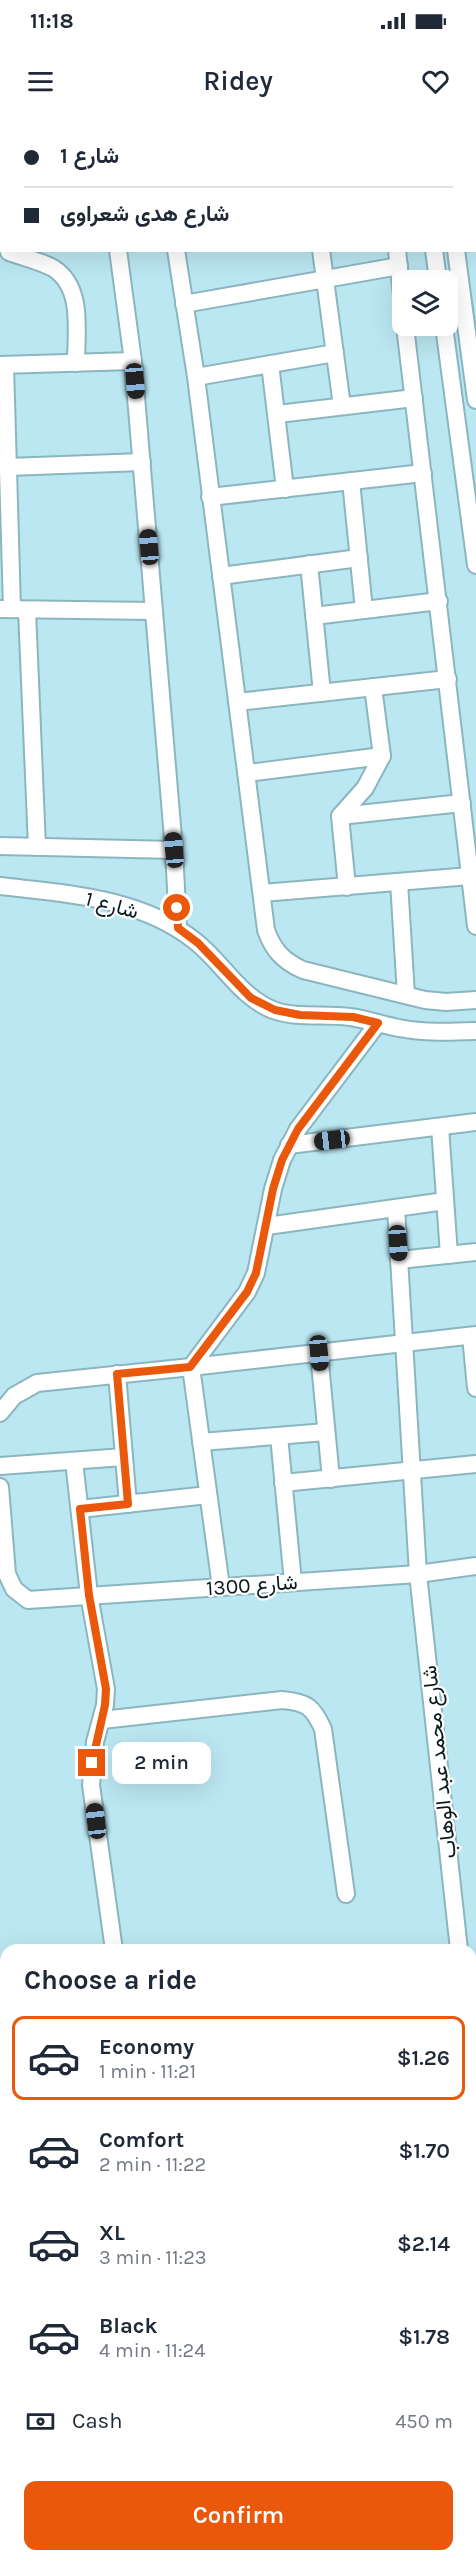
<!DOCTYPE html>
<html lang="en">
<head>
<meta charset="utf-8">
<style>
	body { margin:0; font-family:Karla,Vazirmatn,sans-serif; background:#f2f2f3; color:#1f2937; height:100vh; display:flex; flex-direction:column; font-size:22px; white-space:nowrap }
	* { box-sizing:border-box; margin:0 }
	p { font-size:20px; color:#747a83 }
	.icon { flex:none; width:33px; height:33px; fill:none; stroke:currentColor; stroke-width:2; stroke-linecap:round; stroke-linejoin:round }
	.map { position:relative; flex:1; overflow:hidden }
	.sheet { position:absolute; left:0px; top:1824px; width:477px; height:618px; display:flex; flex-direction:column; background:#fff; border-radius:18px 18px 0 0; box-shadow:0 6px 24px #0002 }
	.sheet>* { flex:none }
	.hud { position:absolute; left:0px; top:0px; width:477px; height:132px; box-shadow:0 6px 24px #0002; display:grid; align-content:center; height:132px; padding:0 24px; background:#fff }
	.fabs { position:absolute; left:392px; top:150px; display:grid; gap:12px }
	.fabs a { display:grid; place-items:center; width:66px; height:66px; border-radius:12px; background:#fff; box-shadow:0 6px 24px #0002; font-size:30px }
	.end { position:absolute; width:27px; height:27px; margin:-14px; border:8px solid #ea580c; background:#fff; box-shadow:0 0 0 3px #fff }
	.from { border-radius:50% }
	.bubble { position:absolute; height:42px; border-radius:12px; background:#fff; box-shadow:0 6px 24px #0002; font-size:20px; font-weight:600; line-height:42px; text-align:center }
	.car { position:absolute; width:18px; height:36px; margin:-18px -9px; border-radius:8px; box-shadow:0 0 4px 2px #0007; background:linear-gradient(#222 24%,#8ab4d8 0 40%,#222 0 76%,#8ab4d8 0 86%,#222 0) }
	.hud b { display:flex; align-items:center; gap:21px; height:57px; font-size:22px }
	.hud b+b { border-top:2px solid #e0e1e3 }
	.hud i { width:15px; height:15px; background:#1f2937 }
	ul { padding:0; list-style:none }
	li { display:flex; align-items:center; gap:18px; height:84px; margin:0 12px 9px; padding:0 12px; border:3px solid transparent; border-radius:12px }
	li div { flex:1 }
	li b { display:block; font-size:22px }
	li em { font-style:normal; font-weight:600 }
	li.current { border-color:#ea580c }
	li>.icon { width:54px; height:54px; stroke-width:1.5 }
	h2 { padding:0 24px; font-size:27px; line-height:72px }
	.pay { display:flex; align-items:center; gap:15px; height:66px; padding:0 24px; font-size:22px }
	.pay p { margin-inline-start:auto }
	.button { display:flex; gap:12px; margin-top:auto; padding:12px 24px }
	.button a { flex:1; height:69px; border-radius:12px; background:#ea580c; color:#fff; font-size:24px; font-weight:600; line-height:69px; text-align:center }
	.status { display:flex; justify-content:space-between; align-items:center; height:42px; padding:0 30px; background:#fff; direction:ltr }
	.status svg { height:16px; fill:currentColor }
	header { display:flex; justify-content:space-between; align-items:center; height:78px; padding:0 24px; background:#fff; font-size:27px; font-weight:600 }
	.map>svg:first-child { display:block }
</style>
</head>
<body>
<div class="status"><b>11:18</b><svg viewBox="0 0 49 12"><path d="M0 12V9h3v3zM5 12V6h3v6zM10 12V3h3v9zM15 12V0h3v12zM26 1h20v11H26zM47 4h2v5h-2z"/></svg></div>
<header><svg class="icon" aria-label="menu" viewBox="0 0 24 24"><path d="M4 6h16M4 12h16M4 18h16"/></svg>Ridey<svg class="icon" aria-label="heart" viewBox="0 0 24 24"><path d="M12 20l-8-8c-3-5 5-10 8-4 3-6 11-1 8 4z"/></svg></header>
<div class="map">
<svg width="476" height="2442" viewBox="0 0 476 2442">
	<rect width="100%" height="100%" fill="#bbe7f2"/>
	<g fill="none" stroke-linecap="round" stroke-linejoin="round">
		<defs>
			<g id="street">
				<polyline points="99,0 99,2"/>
				<polyline points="156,0 156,2"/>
				<polyline points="243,0 244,2"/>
				<polyline points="382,0 383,2"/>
				<polyline points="414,0 415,2"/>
				<polyline points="438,0 439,2"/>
				<polyline points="0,75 2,81"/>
				<polyline points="118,130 133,241 174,730 178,808"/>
				<path d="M 176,130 L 196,257 L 266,810 C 273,830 283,841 303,850 L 425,880 L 446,882 L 476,880"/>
				<polyline points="321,130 342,286"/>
				<polyline points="397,130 402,176"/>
				<polyline points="434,130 438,160"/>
				<polyline points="456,130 476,280"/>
				<path d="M 9,132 C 23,137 40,141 53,148 C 84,167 76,212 76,243"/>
				<polyline points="184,184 399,146"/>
				<polyline points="405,206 476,806"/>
				<polyline points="444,206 476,445"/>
				<polyline points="270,244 285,369"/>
				<polyline points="0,245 133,241"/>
				<polyline points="5,245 12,489"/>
				<polyline points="196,257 335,233"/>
				<polyline points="278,294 414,278"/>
				<polyline points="8,347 142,342"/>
				<polyline points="351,361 364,490"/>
				<polyline points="210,377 423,353"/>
				<polyline points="309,444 322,573"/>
				<polyline points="221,456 359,438"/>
				<polyline points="0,489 154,491"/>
				<polyline points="27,490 37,727"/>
				<polyline points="314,496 439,481"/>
				<polyline points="237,582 448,559"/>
				<polyline points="248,653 382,636"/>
				<polyline points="340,696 462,683"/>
				<polyline points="0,726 174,730"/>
				<polyline points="399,762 406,875"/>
				<path d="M 0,766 C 67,774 140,777 195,821 C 223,843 239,876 273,890 C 297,899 325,893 350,897 C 366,899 382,905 399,908 C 424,913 450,912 476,911"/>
				<polyline points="347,767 340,696 365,668 382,636 373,567"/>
				<polyline points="262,773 470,756"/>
				<polyline points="440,1007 449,1135"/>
				<polyline points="289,1025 476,1002"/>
				<polyline points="396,1088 418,1454 459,1830"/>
				<polyline points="267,1106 445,1081"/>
				<polyline points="399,1140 476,1132"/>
				<polyline points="471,1216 476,1268"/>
				<polyline points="319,1233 331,1359"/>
				<polyline points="117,1254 128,1384"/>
				<polyline points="0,1293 14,1276 37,1263 191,1247 247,1172 256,1153 273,1069 282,1040 298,1009 378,903"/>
				<polyline points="279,1316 293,1462"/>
				<polyline points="201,1322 326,1312"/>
				<polyline points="74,1341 89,1475 106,1569 105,1585 95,1622 91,1665 114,1830"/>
				<polyline points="0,1346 124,1337"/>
				<polyline points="283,1363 476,1344"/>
				<polyline points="0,1367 7,1454 14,1469 28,1480 418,1454 476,1446"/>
				<polyline points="80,1389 208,1375"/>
				<polyline points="221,1467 191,1247 476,1215"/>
				<path d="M 102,1600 L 282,1580 C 307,1582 313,1587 323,1609 L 346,1774"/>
				<polyline points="471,1890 476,1889"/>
				<polyline points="471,1948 476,1996"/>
				<polyline points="0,2043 6,2056"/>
				<polyline points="471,2150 476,2149"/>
				<polyline points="0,2163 6,2160"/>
				<polyline points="0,2298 6,2295"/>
				<polyline points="91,2436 94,2442"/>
				<polyline points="207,2436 208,2442"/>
				<polyline points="407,2436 408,2442"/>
			</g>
		</defs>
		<!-- street casing -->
		<use href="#street" stroke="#8bb6c0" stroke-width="20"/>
		<!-- street -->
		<use href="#street" stroke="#fff" stroke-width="16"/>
	</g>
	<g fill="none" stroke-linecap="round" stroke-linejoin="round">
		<!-- route -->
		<polyline stroke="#ea580c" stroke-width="8" points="92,1643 105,1585 106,1569 89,1475 80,1389 128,1384 117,1254 190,1247 247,1172 256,1153 273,1069 282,1040 298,1009 378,903 353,897 300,895 275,890 251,878 198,823 178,808 177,788"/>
	</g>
	<g text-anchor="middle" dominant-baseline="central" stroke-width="4.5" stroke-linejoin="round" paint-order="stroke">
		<!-- street labels -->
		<g font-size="21" fill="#091a1d" stroke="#fff">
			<text transform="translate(112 785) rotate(15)">شارع 1</text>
			<text transform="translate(252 1465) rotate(-4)">شارع 1300</text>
			<text transform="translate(439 1642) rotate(-96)">شارع محمد عبد الوهاب</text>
		</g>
	</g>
</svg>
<div class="fabs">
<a><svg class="icon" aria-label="layers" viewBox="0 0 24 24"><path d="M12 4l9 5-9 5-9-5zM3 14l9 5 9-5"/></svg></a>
</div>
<i class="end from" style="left:177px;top:788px"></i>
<i class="end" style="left:92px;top:1643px"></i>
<div class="bubble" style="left:112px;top:1622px;width:99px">2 min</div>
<i class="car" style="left:135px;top:261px;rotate:175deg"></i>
<i class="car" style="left:149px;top:427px;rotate:355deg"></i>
<i class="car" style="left:174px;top:730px;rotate:355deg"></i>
<i class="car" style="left:332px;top:1020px;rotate:263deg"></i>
<i class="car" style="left:398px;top:1123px;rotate:176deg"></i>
<i class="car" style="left:319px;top:1233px;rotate:175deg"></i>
<i class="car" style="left:96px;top:1701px;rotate:353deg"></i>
<div class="hud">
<b><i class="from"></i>شارع 1</b>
<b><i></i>شارع هدى شعراوى</b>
</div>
<section class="sheet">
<h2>Choose a ride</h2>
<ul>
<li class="current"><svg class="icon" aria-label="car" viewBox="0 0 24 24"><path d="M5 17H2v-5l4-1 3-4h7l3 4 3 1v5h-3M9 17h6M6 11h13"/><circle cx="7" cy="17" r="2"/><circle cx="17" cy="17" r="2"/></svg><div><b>Economy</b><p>1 min · 11:21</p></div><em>$1.26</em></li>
<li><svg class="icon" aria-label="car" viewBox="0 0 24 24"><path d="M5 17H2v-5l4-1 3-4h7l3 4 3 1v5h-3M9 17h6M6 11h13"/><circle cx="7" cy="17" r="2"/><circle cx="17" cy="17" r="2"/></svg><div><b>Comfort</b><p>2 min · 11:22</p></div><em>$1.70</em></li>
<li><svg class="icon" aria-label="car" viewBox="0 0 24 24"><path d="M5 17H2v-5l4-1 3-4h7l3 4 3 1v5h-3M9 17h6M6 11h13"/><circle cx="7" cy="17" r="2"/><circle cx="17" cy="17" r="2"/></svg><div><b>XL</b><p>3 min · 11:23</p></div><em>$2.14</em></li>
<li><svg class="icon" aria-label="car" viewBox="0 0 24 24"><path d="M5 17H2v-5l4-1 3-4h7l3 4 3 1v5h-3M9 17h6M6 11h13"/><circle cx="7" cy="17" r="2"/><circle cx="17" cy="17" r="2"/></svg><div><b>Black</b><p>4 min · 11:24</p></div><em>$1.78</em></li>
</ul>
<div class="pay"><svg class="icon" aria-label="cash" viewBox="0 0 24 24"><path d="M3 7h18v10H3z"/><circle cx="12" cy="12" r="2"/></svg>Cash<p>450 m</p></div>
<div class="button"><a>Confirm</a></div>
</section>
</div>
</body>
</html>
